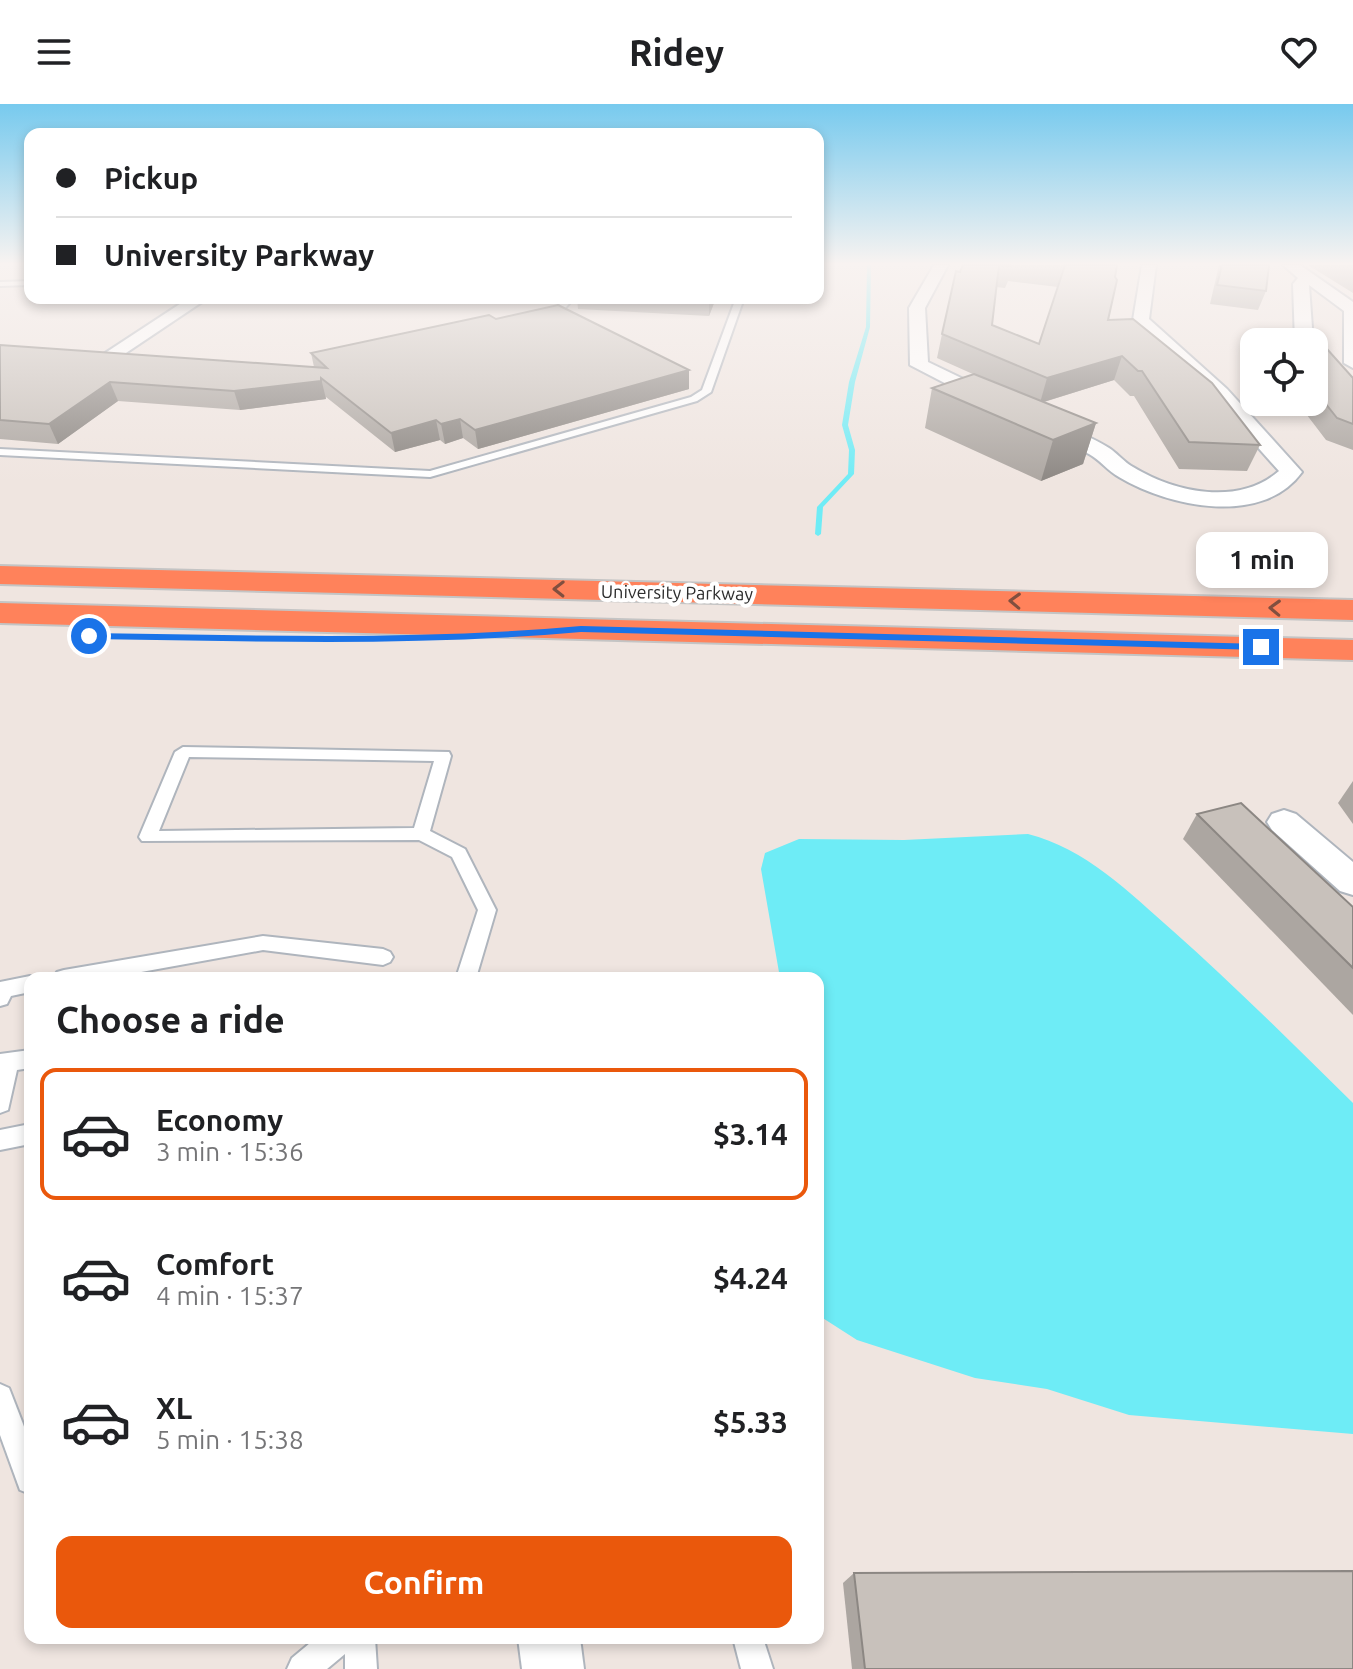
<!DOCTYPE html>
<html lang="en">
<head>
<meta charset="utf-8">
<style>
	body { margin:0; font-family:Ubuntu,sans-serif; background:#f6f6f6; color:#202124; height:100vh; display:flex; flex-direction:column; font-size:30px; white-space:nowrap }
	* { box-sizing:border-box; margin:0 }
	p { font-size:26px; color:#757577 }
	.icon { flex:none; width:44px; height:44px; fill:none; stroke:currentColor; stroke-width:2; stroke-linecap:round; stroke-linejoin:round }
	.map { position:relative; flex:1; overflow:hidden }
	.sheet { position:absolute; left:24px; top:868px; width:800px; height:672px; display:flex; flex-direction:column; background:#fff; border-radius:16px; box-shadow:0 4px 12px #0003 }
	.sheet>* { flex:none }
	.guide { position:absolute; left:24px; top:24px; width:800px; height:176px; border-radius:16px; box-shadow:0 4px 12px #0003; display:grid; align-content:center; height:176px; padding:0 32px; background:#fff }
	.controls { position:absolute; left:1240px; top:224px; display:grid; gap:16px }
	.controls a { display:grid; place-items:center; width:88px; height:88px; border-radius:16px; background:#fff; box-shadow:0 4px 12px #0003; font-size:40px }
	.end { position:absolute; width:36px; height:36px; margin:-18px; border:10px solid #1a73e8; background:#fff; box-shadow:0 0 0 4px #fff }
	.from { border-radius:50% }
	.bubble { position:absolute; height:56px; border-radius:16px; background:#fff; box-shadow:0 4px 12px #0003; font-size:26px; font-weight:700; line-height:56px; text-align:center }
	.guide b { display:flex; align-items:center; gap:28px; height:76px; font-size:30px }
	.guide b+b { border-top:2px solid #e0e0e0 }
	.guide i { width:20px; height:20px; background:#202124 }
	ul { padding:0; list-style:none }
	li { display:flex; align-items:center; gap:24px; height:132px; margin:0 16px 12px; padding:0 16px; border:4px solid transparent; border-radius:16px }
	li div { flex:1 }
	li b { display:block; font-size:30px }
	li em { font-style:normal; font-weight:700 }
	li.active { border-color:#ea580c }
	li>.icon { width:72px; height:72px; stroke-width:1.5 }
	h2 { padding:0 32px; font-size:36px; line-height:96px }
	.button { display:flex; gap:16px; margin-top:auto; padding:16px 32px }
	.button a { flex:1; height:92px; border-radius:16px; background:#ea580c; color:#fff; font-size:32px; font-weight:700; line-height:92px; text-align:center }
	header { display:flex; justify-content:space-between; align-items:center; height:104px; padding:0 32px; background:#fff; font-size:36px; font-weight:700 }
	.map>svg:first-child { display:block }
</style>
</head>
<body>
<header><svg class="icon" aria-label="menu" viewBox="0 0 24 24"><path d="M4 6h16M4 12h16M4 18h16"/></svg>Ridey<svg class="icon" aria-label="heart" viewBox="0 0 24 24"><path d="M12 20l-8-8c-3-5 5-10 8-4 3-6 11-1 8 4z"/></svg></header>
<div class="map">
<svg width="1353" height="1565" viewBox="0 0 1353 1565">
	<rect width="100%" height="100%" fill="#efe5e0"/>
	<!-- water -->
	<path fill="#6eecf6" d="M 1028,730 C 1085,744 1130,789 1173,827 C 1235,882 1294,941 1353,999 L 1353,1330 L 1129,1311 L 1047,1285 L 975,1274 L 857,1236 L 818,1211 L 818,874 L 780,874 L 761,765 L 765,749 L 799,735 L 904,736 Z"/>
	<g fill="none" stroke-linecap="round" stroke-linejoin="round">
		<!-- stream -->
		<polygon fill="#6eecf6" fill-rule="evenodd" points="867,161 871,161 870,223 855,278 848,321 855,346 854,370 823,403 821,430 818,432 815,430 817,403 848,370 849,346 842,321 849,278 866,223"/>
		<defs>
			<g id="service">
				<polygon points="30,177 30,181 0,182 0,178"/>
				<polygon points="566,194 574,194 560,210 538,215 538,211 554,206"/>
				<polygon points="736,194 744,194 711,288 697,297 430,373 0,351 0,345 430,367 691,293 702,286"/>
				<path d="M 183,643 L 449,648 L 451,652 L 430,727 L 465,745 L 496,806 L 476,874 L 456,874 L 478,806 L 452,753 L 419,736 L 142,737 L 139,733 L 175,648 ZM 189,653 L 434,657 L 414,724 L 159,727 Z"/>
				<polygon points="263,832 383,845 390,848 393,853 390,858 383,861 263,846 108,874 54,874 57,868 64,866"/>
				<polygon points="30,872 36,874 30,874 30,888 11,892 7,900 0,902 0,878"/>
				<polygon points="30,946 30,964 17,966 8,1006 0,1009 0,950"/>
				<polygon points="30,1020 30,1040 0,1046 0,1026"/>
				<polygon points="0,1280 9,1284 30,1338 30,1390 20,1386 0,1331"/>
				<polygon points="316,1534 375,1534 377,1565 345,1565 345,1550 327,1565 287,1565 292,1554"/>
				<polygon points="733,1534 763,1534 773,1565 741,1565"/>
			</g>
			<g id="minor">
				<polygon points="934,161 948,161 925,204 928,258 1005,295 1008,299 1005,303 991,303 910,261 909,204"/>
				<path d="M 1142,161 L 1156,161 L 1149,215 L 1227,285 L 1302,368 C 1262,423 1169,403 1119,373 C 1108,367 1100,356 1089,350 C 1073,342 1047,335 1035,321 L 1045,315 L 1052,317 C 1070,325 1092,333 1109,344 C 1117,349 1124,358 1133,363 C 1176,389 1239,402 1279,367 L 1213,293 L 1133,216 Z"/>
				<polygon points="1283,161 1300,161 1353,198 1353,264 1344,259 1344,207 1309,181 1313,238 1295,238 1293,180 1298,174"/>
				<polygon points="189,194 208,194 108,261 102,262 93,257"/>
				<polygon points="1284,706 1296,710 1353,758 1353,791 1340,787 1272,726 1267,718 1272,710"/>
				<polygon points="518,1534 580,1534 584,1565 522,1565"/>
			</g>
			<g id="motorway">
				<polygon points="0,462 1353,496 1353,516 0,480"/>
				<polygon points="0,499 1353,536 1353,556 0,519"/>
			</g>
		</defs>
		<!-- service casing -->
		<use href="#service" stroke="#afb5bd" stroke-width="4"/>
		<!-- minor casing -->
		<use href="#minor" stroke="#afb5bd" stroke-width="4"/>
		<!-- motorway casing -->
		<use href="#motorway" stroke="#c4c4c4" stroke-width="4"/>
		<!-- service -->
		<use href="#service" fill="#fff" fill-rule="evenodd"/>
		<!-- minor -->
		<use href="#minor" fill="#fff" fill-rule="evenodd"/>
		<!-- motorway -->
		<use href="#motorway" fill="#ff825b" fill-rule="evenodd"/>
	</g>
	<!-- wall -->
	<g fill="#aca6a1" fill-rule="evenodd">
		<path d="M 963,161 L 1117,161 L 1108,216 L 1260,341 L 1247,367 L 1179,365 L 1134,292 L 1130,292 L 1114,276 L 1044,298 L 1096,319 L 1083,360 L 1041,377 L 925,324 L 932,284 L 984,275 L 937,254 L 942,230 L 960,168 ZM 1008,177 L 1058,183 L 1039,240 L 992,221 L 996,183 L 1005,184 Z"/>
		<polygon points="1219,161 1269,161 1266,187 1258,206 1210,200"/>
		<polygon points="1308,161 1353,161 1353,189"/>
		<polygon points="577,194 716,194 709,212 578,205"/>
		<polygon points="496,215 689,285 478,345 463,334 445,340 440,336 395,348 326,293 326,295 240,306 118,297 58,340 0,335 0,241 314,263 311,249"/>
		<polygon points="1273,234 1319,236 1353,274 1353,346 1326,336 1297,298 1314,298 1314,238 1271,238"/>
		<polygon points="1353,677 1353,720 1338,699"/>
		<polygon points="1197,710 1353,803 1353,911 1183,735"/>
		<polygon points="854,1469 1353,1565 852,1565 843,1479"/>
	</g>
	<!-- shaded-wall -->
	<g fill="#8c8783">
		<polygon points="711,194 716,194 709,212 709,199"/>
		<polygon points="1122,252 1114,276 1040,299 1047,274"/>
		<polygon points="689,266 689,285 478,345 475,326"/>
		<polygon points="321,274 326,295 240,306 234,287"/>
		<polygon points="110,278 118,297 58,340 49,320"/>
		<polygon points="460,315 463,334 445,340 441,320"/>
		<polygon points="436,316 440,336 395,348 391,329"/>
		<polygon points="1096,319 1083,360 1041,377 1053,336"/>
	</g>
	<!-- building -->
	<g fill="#c8c1bb" stroke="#8c8783" stroke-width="2">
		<polygon points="963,161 1010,161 1010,162 999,161 992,221 1039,240 1065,161 1064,161 1117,161 1115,173 1117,176 1108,216 1133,215 1212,279 1260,341 1189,338 1142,267 1138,267 1122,252 1047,274 942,230 956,167 960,168"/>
		<polygon points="1222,161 1269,161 1266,187 1217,181"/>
		<polygon points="617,194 711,194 709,199"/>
		<polygon points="558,201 689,266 475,326 460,315 441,320 436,316 391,329 321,274 321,277 234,287 110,278 49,320 0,316 0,241 327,264 311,249 489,211 496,215"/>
		<polygon points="1273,234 1319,236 1353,274 1353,320 1337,314 1314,285 1314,238 1276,238"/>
		<polygon points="974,270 1096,319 1053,336 932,284"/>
		<polygon points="1241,699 1353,803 1353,864 1197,710"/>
		<polygon points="1353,1467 1353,1565 865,1565 854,1469"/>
	</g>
	<!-- one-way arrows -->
	<defs><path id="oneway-chevron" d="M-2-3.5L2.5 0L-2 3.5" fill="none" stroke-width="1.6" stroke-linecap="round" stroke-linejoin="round" transform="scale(2)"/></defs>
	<g stroke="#814f3f">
		<use href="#oneway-chevron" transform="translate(559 485) rotate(-179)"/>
		<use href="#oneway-chevron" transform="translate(1015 497) rotate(-178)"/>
		<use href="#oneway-chevron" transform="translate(1275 504) rotate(-178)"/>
	</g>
	<!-- sky -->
	<linearGradient id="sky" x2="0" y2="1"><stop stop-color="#77caee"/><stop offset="0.42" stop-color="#f8f3f1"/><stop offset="1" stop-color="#f8f3f1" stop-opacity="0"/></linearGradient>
	<rect width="1353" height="380" fill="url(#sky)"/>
	<!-- route -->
	<path fill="#1a73e8" d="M 581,522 L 1261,540 L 1266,543 L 1261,546 L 581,528 C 417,543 254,537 89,535 L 84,532 L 89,529 C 254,531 417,537 581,522 Z"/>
	<g text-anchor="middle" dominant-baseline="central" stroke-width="8" stroke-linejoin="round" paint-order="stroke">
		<!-- far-street labels -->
		<g font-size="18" fill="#2d2d2d" stroke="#fff">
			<text transform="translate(677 488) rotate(1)">University Parkway</text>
		</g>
	</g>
</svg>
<div class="controls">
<a><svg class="icon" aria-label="locate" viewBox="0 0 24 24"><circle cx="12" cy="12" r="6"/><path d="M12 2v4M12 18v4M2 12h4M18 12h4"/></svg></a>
</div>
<i class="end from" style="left:89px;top:532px"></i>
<i class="end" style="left:1261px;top:543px"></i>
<div class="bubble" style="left:1196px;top:428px;width:132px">1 min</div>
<div class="guide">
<b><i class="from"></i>Pickup</b>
<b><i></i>University Parkway</b>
</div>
<section class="sheet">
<h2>Choose a ride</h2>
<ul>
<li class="active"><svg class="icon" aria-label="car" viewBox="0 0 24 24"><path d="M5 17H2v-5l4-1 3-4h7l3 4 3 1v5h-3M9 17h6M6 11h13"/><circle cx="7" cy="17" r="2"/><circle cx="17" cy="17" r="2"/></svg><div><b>Economy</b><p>3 min · 15:36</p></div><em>$3.14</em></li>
<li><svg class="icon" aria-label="car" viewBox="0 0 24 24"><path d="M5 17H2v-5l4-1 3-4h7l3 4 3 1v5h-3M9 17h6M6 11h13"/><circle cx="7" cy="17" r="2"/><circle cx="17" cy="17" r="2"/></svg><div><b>Comfort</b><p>4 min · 15:37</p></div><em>$4.24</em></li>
<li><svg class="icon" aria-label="car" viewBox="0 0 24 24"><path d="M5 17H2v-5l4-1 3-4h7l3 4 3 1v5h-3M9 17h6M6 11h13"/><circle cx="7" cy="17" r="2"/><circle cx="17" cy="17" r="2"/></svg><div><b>XL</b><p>5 min · 15:38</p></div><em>$5.33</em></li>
</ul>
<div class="button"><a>Confirm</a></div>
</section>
</div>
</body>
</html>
